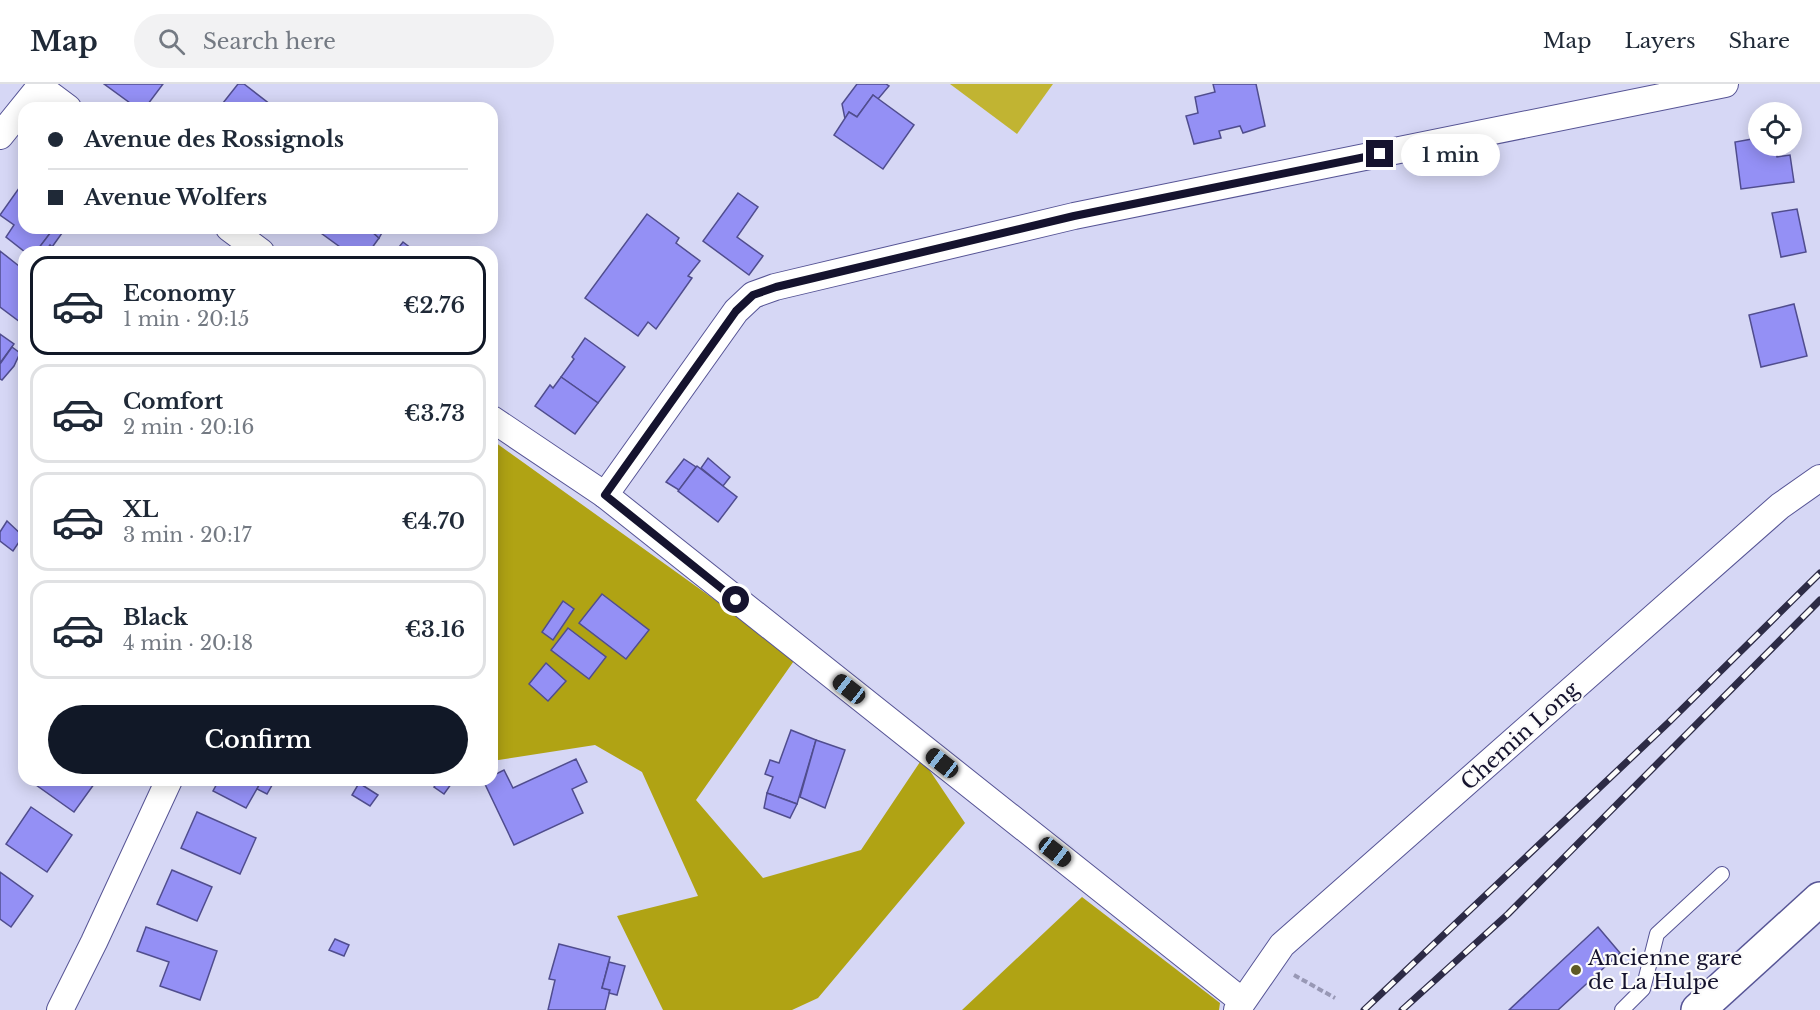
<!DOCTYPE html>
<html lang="en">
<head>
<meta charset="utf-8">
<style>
	body { margin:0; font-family:"Libre Baskerville",serif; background:#f2f2f3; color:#1f2937; height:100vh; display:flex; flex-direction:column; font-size:22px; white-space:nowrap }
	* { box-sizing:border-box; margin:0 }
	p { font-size:20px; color:#747a83 }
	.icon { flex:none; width:33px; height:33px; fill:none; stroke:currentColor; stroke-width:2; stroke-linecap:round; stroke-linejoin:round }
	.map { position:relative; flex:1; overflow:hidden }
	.details { position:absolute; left:18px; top:162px; width:480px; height:540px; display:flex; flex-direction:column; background:#fff; border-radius:18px; box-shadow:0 3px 15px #0003 }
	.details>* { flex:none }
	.top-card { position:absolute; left:18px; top:18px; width:480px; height:132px; border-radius:18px; box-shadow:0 3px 15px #0003; display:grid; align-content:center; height:132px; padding:0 30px; background:#fff }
	.tools { position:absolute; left:1748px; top:18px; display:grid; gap:12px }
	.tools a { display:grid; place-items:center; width:54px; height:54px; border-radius:50%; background:#fff; box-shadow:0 3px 15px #0003; font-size:30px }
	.end { position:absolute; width:27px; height:27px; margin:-14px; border:8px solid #15132e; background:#fff; box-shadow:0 0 0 3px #fff }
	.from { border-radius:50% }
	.bubble { position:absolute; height:42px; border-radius:21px; background:#fff; box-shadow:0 3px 15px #0003; font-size:20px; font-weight:600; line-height:42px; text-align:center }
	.car { position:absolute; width:18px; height:36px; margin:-18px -9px; border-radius:8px; box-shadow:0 0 4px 2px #0007; background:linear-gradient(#222 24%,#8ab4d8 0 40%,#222 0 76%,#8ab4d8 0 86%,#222 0) }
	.top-card b { display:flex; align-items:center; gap:21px; height:57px; font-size:22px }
	.top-card b+b { border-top:2px solid #e0e1e3 }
	.top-card i { width:15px; height:15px; background:#1f2937 }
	ul { padding:10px 0 0; list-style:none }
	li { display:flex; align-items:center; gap:18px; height:99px; margin:0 12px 9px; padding:0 18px; border:3px solid #e0e1e3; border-radius:18px }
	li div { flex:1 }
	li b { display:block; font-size:22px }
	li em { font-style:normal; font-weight:600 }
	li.on { border-color:#111827 }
	li>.icon { width:54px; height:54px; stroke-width:1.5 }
	.cta { display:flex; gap:12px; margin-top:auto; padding:12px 30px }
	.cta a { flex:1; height:69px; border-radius:36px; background:#111827; color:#fff; font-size:24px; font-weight:600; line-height:69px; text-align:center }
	header { display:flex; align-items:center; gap:36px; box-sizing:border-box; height:84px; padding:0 30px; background:#fff; border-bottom:2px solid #e0e1e3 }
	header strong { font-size:28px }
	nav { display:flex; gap:33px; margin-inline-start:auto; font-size:21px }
	.search { width:420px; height:54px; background:#f2f2f3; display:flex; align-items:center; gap:15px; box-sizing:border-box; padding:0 21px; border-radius:33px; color:#747a83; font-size:22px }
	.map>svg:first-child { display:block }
</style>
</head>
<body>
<header>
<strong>Map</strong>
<div class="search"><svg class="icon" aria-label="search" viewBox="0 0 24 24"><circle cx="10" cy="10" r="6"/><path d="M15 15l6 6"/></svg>Search here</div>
<nav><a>Map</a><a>Layers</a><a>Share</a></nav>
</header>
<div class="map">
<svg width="1820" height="926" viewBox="0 0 1820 926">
	<rect width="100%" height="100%" fill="#d6d7f5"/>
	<!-- green -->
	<polygon fill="#c1b432" points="950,0 1053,0 1017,50"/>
	<!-- forest -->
	<g fill="#b0a314">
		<polygon points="492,356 796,574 696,716 763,794 861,766 922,675 965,739 818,914 792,926 663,926 617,832 698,812 642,688 595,661 492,677"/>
		<polygon points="1082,813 1220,919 1219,926 962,926"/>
	</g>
	<!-- building -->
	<g fill="#9490f5" stroke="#504d8e" stroke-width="1.5">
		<polygon points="104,0 163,0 145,24 137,24"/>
		<polygon points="238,0 244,0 275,24 219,24"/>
		<polygon points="857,0 886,0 889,2 878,15 873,11 857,33 849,28 845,35 842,20"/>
		<polygon points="1213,0 1256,0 1265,42 1243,49 1240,42 1219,47 1221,54 1194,60 1186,32 1198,29 1195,13 1215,8"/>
		<polygon points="873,11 914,41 883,85 834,51 849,28 857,33"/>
		<polygon points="1758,54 1758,62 1775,62 1777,73 1790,71 1794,98 1741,105 1735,58"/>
		<polygon points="24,97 24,144 54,144 36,168 25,168 6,153 14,141 0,131"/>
		<polygon points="738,109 758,123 737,153 763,172 749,191 703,157"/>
		<polygon points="1797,125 1806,168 1781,173 1772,129"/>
		<polygon points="647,130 679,154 676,159 700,177 688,192 692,194 656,245 648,238 638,252 585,214"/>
		<polygon points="54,144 65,145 52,163 50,161 45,168 42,168 38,165"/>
		<polygon points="314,144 370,144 369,145 379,154 369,168 347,168"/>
		<polygon points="370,144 380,144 383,147 379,154 369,145"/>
		<polygon points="403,158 416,168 395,168"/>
		<polygon points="0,167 24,186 24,241 0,223"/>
		<polygon points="1794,220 1807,272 1761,283 1749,231"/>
		<polygon points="0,250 14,260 0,279"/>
		<polygon points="585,254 625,283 598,319 561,293 574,275 572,273"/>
		<polygon points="12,263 20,269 14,282 2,296 0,295 0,280"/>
		<polygon points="561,293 598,319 575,350 535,322 550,301 553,304"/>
		<polygon points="708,374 730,393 723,402 701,384"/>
		<polygon points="684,375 696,383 679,406 666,398"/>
		<polygon points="697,382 737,413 718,438 678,407"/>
		<polygon points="7,437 23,452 13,467 0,457 0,448"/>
		<polygon points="602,510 649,546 626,575 579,539"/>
		<polygon points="563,517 574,525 553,556 542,548"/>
		<polygon points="568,544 606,573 589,595 551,566"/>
		<polygon points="546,579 566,597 548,617 529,600"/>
		<polygon points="791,646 816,656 797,720 767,709 773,693 765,690 770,676 779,679"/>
		<polygon points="816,656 845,666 825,724 800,713"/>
		<polygon points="576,675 587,698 572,705 583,729 514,761 483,696 492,696 492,692 504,686 513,704"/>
		<polygon points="29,696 97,696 74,728"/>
		<polygon points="219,696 262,696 246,724 213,707"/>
		<polygon points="262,696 275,696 267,710 257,705"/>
		<polygon points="439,696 454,696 444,710 434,703"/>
		<polygon points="359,699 378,711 370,722 352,711"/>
		<polygon points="767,709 797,720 790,734 764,724"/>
		<polygon points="31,723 72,751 47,788 6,760"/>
		<polygon points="197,728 256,754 240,790 181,764"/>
		<polygon points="172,786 212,803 197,837 157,820"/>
		<polygon points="0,788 33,812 11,843 0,835"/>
		<polygon points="146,843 217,867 200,916 160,902 169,878 137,867"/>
		<polygon points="1598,843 1620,869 1558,926 1509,926"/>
		<polygon points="335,855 349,861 344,872 329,866"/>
		<polygon points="559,860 610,873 602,904 610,906 605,926 548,926 555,896 549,895"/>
		<polygon points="609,878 625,882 617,911 609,909 610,906 602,904"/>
	</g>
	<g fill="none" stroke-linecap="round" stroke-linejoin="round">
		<defs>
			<polyline id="service" points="1622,926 1643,905 1657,850 1722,790"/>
			<g id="minor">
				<polyline points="40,3 68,24"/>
				<polyline points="0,52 42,0"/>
				<polyline points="229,144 261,168"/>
				<polyline points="492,335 605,411 1242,917"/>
				<polyline points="605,411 736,227 753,211 775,203 1074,132 1725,0"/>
				<polyline points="60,926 94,858 169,696"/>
				<polyline points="1237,926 1282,861 1780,422 1820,394"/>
			</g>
			<polyline id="secondary" points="1698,926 1820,815"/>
		</defs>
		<!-- service casing -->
		<use href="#service" stroke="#565495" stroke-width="16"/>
		<!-- minor casing -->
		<use href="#minor" stroke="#565495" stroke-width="28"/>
		<!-- secondary casing -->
		<use href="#secondary" stroke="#565495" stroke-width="36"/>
		<!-- path -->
		<polyline stroke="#9898b5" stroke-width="4" stroke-dasharray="6 3" stroke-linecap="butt" points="1294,891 1335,914"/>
		<!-- service -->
		<use href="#service" stroke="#fff" stroke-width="14"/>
		<!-- minor -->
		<use href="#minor" stroke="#fff" stroke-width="26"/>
		<!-- secondary -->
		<use href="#secondary" stroke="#fff" stroke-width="33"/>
		<defs>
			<g id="rail">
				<polyline points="1364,926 1669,638 1820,489"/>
				<polyline points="1402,926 1508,830 1820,516"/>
			</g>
		</defs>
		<!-- rail casing -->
		<use href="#rail" stroke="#2d2b46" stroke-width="7"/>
		<!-- rail -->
		<use href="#rail" stroke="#fbfbfb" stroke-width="4.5" stroke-dasharray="14" stroke-linecap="butt"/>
	</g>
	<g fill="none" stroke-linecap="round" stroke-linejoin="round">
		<!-- route -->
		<polyline stroke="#15132e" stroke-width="8" points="736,516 605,411 736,227 753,211 776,203 1074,132 1380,70"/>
	</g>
	<!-- markers -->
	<circle fill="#5e5925" stroke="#fbfbfb" stroke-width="2" cx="1576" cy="886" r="6"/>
	<g text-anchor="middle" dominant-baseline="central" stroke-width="4.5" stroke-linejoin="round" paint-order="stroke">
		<!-- street labels -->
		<g font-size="21" fill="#15132e" stroke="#fbfbfb">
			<text transform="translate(1520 652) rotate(-42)">Chemin Long</text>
		</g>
		<!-- poi labels -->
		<g font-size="21" fill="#15132e" stroke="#fbfbfb" text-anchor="start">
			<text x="1588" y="874">Ancienne gare<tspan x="1588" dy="24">de La Hulpe</tspan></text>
		</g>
	</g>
</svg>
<div class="tools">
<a><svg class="icon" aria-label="locate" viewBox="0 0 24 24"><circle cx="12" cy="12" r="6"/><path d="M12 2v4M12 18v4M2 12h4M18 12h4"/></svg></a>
</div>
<i class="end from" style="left:736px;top:516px"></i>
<i class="end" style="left:1380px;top:70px"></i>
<div class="bubble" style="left:1401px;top:50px;width:99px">1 min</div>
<i class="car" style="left:849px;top:605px;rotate:308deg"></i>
<i class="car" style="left:942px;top:679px;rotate:308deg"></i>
<i class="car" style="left:1055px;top:768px;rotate:128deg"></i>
<div class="top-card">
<b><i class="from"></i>Avenue des Rossignols</b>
<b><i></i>Avenue Wolfers</b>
</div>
<section class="details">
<ul>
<li class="on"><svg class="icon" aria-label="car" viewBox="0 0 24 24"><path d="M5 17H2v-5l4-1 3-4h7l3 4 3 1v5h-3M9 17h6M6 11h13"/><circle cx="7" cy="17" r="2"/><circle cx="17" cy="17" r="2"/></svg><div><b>Economy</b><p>1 min · 20:15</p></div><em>€2.76</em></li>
<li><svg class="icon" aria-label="car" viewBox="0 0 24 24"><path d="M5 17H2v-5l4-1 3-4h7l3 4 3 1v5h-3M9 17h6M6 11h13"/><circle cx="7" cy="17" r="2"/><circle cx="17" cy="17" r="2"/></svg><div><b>Comfort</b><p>2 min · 20:16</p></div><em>€3.73</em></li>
<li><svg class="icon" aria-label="car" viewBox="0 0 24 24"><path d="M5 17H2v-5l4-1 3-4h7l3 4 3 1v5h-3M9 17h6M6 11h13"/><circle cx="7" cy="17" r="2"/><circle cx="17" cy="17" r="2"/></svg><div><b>XL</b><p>3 min · 20:17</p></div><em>€4.70</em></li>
<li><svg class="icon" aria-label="car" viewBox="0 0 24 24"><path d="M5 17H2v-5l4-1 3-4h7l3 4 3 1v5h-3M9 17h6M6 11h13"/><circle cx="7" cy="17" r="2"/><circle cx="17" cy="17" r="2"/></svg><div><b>Black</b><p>4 min · 20:18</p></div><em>€3.16</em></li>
</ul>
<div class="cta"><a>Confirm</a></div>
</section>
</div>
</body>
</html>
